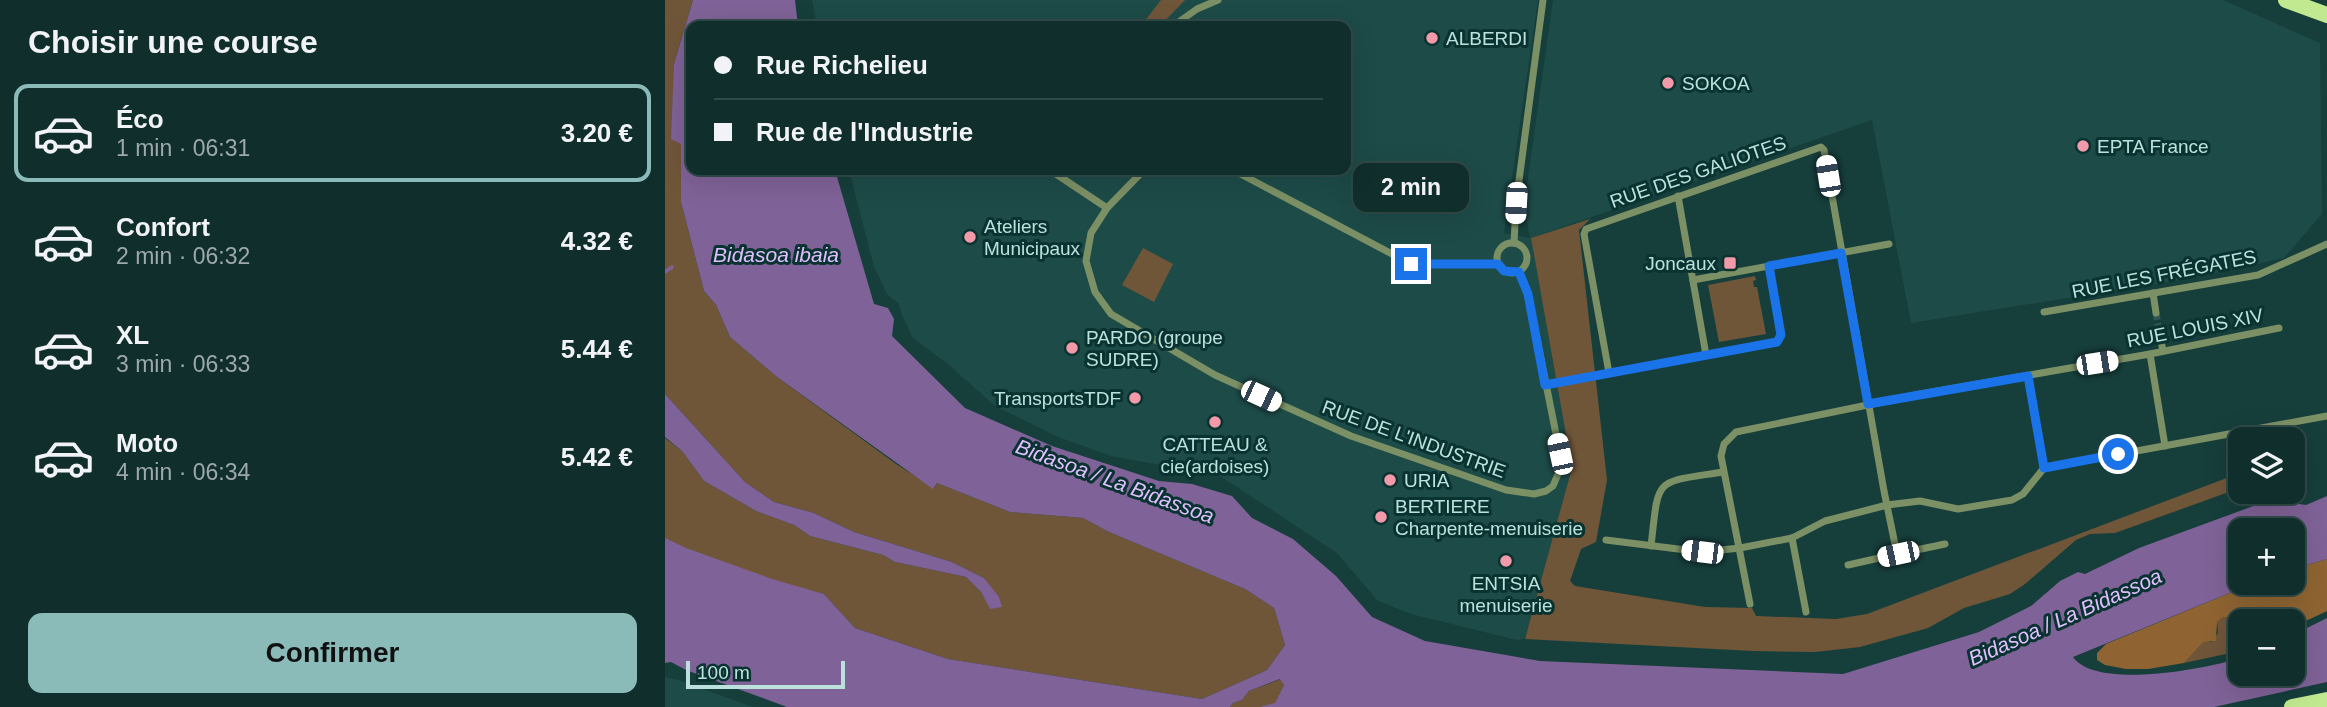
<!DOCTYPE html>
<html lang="fr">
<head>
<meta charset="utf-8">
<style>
	body { margin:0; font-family:Arial,sans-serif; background:#1e3a38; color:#f1f3f6; height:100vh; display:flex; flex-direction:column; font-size:26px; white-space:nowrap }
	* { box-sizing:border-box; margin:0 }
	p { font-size:23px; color:#9ca8a9 }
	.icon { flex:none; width:38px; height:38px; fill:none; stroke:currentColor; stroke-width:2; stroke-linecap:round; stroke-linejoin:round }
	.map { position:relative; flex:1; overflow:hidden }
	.drawer { display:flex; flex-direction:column; background:#102e2c; width:665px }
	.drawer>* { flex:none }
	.top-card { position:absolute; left:21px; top:21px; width:665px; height:154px; border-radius:14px; box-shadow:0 7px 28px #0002,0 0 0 2px #304a48; display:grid; align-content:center; height:154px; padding:0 28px; background:#102e2c }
	.controls { position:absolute; left:1563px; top:427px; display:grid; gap:14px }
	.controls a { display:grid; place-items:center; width:77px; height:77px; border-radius:14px; background:#102e2c; box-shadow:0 7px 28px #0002,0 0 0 2px #304a48; font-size:35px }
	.scale { position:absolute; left:21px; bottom:18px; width:159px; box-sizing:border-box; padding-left:7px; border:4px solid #bce0dc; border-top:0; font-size:19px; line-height:24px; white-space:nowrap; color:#bce0dc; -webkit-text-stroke:5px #093330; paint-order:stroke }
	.end { position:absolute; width:32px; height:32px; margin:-16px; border:9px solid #1a73e8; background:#fff; box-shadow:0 0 0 4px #fff }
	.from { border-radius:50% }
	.bubble { position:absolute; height:49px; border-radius:14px; background:#102e2c; box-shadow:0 7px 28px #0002,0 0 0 2px #304a48; font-size:23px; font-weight:700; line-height:49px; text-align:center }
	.car { position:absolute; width:21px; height:42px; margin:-21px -10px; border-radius:9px; box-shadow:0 0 5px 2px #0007; background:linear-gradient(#fff 24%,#345 0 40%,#fff 0 76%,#345 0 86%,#fff 0) }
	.top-card b { display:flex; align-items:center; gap:24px; height:66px; font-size:26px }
	.top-card b+b { border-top:2px solid #304a48 }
	.top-card i { width:18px; height:18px; background:#f1f3f6 }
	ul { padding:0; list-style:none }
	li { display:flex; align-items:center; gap:21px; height:98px; margin:0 14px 10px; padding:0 14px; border:4px solid transparent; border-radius:14px }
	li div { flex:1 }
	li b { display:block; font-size:26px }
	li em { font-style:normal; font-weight:700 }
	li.active { border-color:#8bbbb9 }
	li>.icon { width:63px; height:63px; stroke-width:1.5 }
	h2 { padding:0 28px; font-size:32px; line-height:84px }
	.primary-button { display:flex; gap:14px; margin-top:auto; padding:14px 28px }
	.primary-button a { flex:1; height:80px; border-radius:14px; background:#8bbbb9; color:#111; font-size:28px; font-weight:700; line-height:80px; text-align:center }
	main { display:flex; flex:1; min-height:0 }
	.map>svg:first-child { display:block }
</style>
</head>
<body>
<main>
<section class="drawer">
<h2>Choisir une course</h2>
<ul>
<li class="active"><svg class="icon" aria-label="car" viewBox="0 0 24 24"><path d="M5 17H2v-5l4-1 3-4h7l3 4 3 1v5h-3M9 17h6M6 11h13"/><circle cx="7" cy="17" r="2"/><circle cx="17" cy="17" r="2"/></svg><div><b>Éco</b><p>1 min · 06:31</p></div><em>3.20 €</em></li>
<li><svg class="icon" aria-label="car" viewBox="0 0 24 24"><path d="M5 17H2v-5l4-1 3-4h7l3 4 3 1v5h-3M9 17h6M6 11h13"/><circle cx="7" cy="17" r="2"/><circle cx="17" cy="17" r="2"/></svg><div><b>Confort</b><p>2 min · 06:32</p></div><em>4.32 €</em></li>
<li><svg class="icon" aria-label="car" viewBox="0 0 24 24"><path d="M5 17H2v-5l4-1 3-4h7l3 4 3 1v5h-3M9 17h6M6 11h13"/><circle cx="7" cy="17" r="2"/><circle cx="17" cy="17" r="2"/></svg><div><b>XL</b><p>3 min · 06:33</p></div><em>5.44 €</em></li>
<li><svg class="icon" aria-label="car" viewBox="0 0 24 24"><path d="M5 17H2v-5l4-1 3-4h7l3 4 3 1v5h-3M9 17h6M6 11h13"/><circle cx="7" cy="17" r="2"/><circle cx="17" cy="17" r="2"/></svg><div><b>Moto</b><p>4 min · 06:34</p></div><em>5.42 €</em></li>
</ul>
<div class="primary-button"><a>Confirmer</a></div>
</section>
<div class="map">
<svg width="1662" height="707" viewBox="0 0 1662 707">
	<rect width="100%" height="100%" fill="#163e3b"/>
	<!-- built -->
	<g fill="#1d4b48">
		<polygon points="147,0 873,0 839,233 865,238 859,206 888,0 1558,0 1655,43 1657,214 1619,258 1528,278 1246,323 1207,120 866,238 907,468 871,605 859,639 852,640 746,614 713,601 672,553 555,476 446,456 393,437 330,406 284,365 248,338 237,315 234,304 222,294 209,267 184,170 681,170 681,26 152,26"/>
		<polygon points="0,677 10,679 88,707 0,707"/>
	</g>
	<!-- green -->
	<g fill="#705639">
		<polygon points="0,0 28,0 9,64 16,144 16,202 39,291 51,305 65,337 112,377 231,464 269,488 272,483 345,512 418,518 444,532 580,589 609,608 620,645 602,670 537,699 283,659 190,628 159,594 0,554 0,438 17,451 39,481 91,511 129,525 145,536 218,555 230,562 301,577 316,592 325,608 319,578 287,562 189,532 149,513 109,502 80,482 0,394"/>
		<polygon points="496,0 520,0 495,26 476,26"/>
		<polygon points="925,219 914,230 942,480 931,542 916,549 905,581 910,586 1040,607 1087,608 1091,616 1171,619 1202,614 1575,473 1575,488 1450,533 1425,534 1411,540 1360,584 1345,594 1299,608 1263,628 1195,647 1150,652 1088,651 860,639 907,468 866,238"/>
		<polygon points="478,248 508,264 489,302 457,285"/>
		<polygon points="1090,276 1091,280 1088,281 1089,287 1092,287 1101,334 1054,342 1043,285"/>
		<polygon points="1559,617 1565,618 1575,633 1575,651 1519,663 1538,641 1547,642 1553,633 1552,622"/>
		<polygon points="616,679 619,685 610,704 594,707 565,707 568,703 577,700 584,691"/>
	</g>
	<!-- forest -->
	<polygon fill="#8f6432" points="1662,559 1662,611 1628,627 1628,621 1575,621 1575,633 1566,618 1559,617 1552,622 1551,641 1538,642 1519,663 1483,669 1461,669 1440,665 1432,660 1432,653 1441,644 1589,583 1628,583 1628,569"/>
	<!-- water -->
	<g fill="#7f6297">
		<path d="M 28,0 L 130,0 L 133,26 L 26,26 L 26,170 L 170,170 L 209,304 L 223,308 L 229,319 L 227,336 L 300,408 L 387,446 L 494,481 L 527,484 L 567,496 L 587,518 L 628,539 L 671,576 L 707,617 L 760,641 L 875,661 L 1178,674 L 1314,632 L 1366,606 L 1395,581 L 1413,572 L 1420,574 L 1474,548 L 1602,501 L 1623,498 L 1634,504 L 1641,505 L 1662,496 L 1662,559 L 1628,569 L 1628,530 L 1575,530 L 1575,583 L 1589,583 L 1408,657 C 1431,690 1541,669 1575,658 L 1575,674 L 1628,674 L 1628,635 L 1662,618 L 1662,682 L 1549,707 L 594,707 L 610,703 L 619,685 L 615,679 L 584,691 L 577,700 L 568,703 L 565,707 L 122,707 L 21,670 L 6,662 L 0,663 L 0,538 L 21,548 L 107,579 L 159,594 L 190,628 L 283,659 L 537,699 L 602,670 L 620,645 L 609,608 L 580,589 L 444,532 L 418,518 L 345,512 L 272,483 L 268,489 L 112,377 L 65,337 L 51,305 L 39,291 L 16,202 L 16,144 L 6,139 L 9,64 Z"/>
		<polygon points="0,394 80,482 109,502 149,513 189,532 287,562 319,578 334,597 337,607 325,609 316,592 301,577 230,562 218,555 145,536 129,525 91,511 39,481 17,451 0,437"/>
	</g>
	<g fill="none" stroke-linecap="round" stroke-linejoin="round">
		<!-- stream -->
		<polyline stroke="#7f6297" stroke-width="3.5" points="0,272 7,267"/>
		<!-- street-tunnel -->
		<polyline stroke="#2f5653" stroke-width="7" stroke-dasharray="7 3.5" stroke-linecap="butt" points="1491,313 1495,336"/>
		<!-- street -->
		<g stroke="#7c9065" stroke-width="7">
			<polyline points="508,26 532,9 553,0"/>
			<polyline points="385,170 442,208"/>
			<polyline points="479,170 442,208 426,233 421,261 430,292 446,314 550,375 686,436 841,490 869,494 881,491 888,486 893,474 895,454 863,294 854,272"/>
			<polyline points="568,170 746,264 833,264"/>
			<polyline points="1013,196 1041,355"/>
			<circle cx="847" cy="258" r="15"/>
			<polyline points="849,243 851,203 878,0"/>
			<polyline points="1028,280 1224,244"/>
			<polyline points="1488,293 1491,313"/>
			<polyline points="1379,312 1593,275 1662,244"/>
			<polyline points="1495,336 1498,351"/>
			<polyline points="1485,354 1500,446"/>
			<polyline points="944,373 919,234 921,229 1156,147 1159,150 1219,491 1232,554 1183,565"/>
			<polyline points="1363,376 1379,468"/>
			<polyline points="880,385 1112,342 1116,335 1104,266"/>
			<polyline points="1127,538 1141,612"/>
			<polyline points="941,540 1037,552 1075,548 1127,538 1160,521 1222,505 1255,501 1293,509 1347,500 1358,494 1379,468 1662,416"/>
			<path d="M 986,546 C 994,476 988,483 1058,472"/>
			<polyline points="1232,554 1280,544"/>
			<polyline points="1085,604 1056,456 1059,444 1071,432 1256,394 1485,354 1614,328"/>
		</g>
		<!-- primary -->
		<g stroke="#c1e98f" stroke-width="16">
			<polyline points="1621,0 1662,15"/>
			<polyline points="1627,707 1662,700"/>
		</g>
	</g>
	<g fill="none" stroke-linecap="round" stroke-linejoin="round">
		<!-- route -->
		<polyline stroke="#1a73e8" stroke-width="9" points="746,264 833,264 839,271 854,272 863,294 880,385 1112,342 1116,335 1104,266 1176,253 1203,404 1363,376 1379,468 1453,454"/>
	</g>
	<!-- markers -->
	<g fill="#f39aaa" stroke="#093330" stroke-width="2.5">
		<circle cx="767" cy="38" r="7"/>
		<circle cx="1003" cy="83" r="7"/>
		<circle cx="1418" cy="146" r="7"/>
		<circle cx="305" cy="237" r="7"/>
		<rect x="1058" y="256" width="14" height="14" rx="3.5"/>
		<circle cx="407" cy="348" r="7"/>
		<circle cx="470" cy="398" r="7"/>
		<circle cx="550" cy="422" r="7"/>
		<circle cx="725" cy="480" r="7"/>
		<circle cx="716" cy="517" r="7"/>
		<circle cx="841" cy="561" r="7"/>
	</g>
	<g text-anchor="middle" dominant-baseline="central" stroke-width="6" stroke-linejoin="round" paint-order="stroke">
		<!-- poi labels -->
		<g font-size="19" fill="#bce0dc" stroke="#093330" text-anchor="start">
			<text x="781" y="38">ALBERDI</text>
			<text x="1017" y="83">SOKOA</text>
			<text x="1432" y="146">EPTA France</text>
			<text x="319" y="226">Ateliers<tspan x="319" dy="22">Municipaux</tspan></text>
			<text x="1051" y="263" text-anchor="end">Joncaux</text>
			<text x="421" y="337">PARDO (groupe<tspan x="421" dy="22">SUDRE)</tspan></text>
			<text x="456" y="398" text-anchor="end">TransportsTDF</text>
			<text x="550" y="444" text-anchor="middle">CATTEAU &amp;<tspan x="550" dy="22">cie(ardoises)</tspan></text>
			<text x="739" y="480">URIA</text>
			<text x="730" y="506">BERTIERE<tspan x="730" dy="22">Charpente-menuiserie</tspan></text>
			<text x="841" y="583" text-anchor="middle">ENTSIA<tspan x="841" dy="22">menuiserie</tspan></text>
		</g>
		<!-- street labels -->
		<g font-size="19" fill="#bce0dc" stroke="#093330">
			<text transform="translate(1033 172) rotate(-19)">RUE DES GALIOTES</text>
			<text transform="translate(1499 274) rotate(-11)">RUE LES FRÉGATES</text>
			<text transform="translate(1530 328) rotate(-11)">RUE LOUIS XIV</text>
			<text transform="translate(749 439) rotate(20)">RUE DE L'INDUSTRIE</text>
		</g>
		<!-- water labels -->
		<g font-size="21" font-style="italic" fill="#e1bfff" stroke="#093330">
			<text x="111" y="254">Bidasoa ibaia</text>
			<text transform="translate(450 481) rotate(20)">Bidasoa / La Bidassoa</text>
			<text transform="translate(1400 617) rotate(-24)">Bidasoa / La Bidassoa</text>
		</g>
	</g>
</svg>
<div class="controls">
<a><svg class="icon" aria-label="layers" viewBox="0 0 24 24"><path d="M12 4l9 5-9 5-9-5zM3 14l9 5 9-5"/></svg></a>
<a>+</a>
<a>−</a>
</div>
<div class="scale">100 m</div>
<i class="end from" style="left:1453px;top:454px"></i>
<i class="end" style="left:746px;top:264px"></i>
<div class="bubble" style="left:688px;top:163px;width:116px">2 min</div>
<i class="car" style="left:1163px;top:176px;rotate:351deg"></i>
<i class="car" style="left:851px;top:203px;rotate:183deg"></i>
<i class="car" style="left:1432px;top:363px;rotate:81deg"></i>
<i class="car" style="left:596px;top:396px;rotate:115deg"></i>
<i class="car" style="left:895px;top:454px;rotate:348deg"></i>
<i class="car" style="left:1037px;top:552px;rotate:277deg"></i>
<i class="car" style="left:1233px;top:554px;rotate:258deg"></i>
<div class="top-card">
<b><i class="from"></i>Rue Richelieu</b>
<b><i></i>Rue de l'Industrie</b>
</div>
</div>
</main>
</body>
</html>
